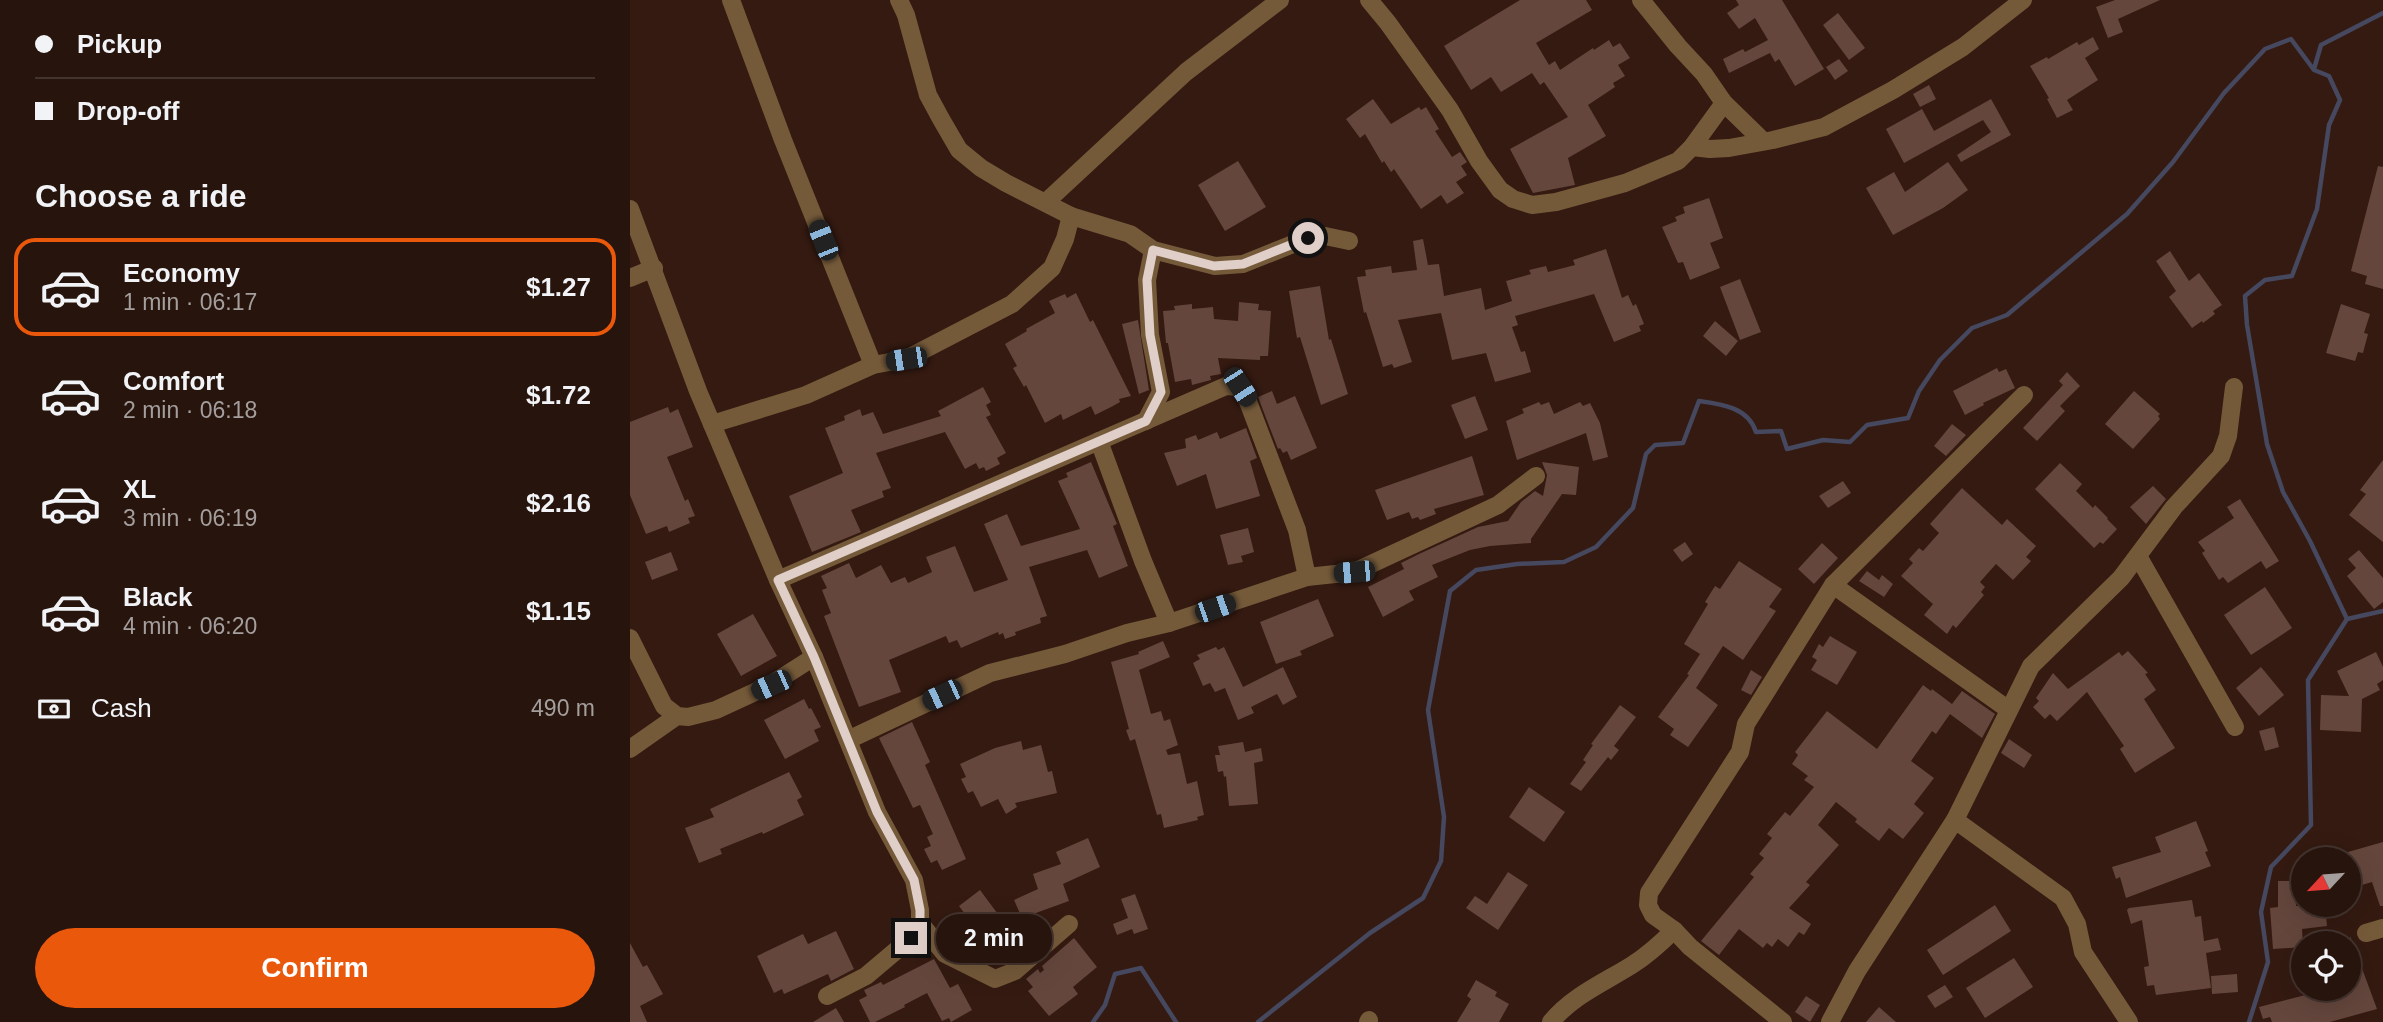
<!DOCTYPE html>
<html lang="en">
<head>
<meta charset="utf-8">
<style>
	body { margin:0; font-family:Arial,sans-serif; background:#2f1d16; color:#f1f3f6; height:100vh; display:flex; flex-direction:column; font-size:26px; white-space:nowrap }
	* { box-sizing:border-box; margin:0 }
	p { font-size:23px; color:#a49e9d }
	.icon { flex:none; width:38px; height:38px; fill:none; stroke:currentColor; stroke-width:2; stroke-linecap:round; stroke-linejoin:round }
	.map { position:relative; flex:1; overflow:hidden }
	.drawer { display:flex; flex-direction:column; background:#27140d; width:630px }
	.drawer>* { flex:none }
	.banner { display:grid; align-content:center; height:154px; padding:0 35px; background:#27140d }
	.needle { width:46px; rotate:244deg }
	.tools { position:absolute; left:1661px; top:847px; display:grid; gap:14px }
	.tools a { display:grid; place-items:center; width:70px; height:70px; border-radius:50%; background:#27140d; box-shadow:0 7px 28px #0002,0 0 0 2px #43332e; font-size:35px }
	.end { position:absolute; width:32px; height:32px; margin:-16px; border:9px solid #e0cec8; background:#111; box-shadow:0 0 0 4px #111 }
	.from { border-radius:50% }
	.bubble { position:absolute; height:49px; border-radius:24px; background:#27140d; box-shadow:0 7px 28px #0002,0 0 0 2px #43332e; font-size:23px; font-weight:700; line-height:49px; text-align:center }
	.car { position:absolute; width:21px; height:42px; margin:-21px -10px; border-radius:9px; box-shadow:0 0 5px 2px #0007; background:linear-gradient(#222 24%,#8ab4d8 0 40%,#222 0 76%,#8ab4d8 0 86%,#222 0) }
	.banner b { display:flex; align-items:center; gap:24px; height:66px; font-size:26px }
	.banner b+b { border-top:2px solid #43332e }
	.banner i { width:18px; height:18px; background:#f1f3f6 }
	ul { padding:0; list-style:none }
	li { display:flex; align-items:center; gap:21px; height:98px; margin:0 14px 10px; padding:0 21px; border:4px solid transparent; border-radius:21px }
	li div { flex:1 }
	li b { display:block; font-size:26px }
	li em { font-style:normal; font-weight:700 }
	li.selected { border-color:#ea580c }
	li>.icon { width:63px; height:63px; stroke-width:1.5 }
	h2 { padding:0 35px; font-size:32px; line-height:84px }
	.pay { display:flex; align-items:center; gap:18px; height:77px; padding:0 35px; font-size:26px }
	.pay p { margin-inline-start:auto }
	.primary-button { display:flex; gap:14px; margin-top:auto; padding:14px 35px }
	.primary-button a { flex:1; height:80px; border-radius:42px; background:#ea580c; color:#fff; font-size:28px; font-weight:700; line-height:80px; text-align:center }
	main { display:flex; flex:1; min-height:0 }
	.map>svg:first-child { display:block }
</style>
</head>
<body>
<main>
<section class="drawer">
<div class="banner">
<b><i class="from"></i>Pickup</b>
<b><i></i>Drop-off</b>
</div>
<h2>Choose a ride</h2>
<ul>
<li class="selected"><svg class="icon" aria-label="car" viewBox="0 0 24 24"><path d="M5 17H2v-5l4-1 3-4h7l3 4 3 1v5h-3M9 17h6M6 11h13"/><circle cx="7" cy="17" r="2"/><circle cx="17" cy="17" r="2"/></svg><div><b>Economy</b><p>1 min · 06:17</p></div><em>$1.27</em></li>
<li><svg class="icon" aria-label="car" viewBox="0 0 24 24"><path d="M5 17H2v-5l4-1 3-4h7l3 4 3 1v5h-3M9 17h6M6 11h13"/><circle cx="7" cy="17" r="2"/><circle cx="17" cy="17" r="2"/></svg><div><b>Comfort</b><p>2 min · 06:18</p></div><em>$1.72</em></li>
<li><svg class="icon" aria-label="car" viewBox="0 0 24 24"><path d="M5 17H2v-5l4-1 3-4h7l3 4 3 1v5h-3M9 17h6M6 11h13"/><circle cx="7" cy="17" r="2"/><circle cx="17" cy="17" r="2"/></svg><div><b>XL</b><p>3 min · 06:19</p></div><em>$2.16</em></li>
<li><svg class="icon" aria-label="car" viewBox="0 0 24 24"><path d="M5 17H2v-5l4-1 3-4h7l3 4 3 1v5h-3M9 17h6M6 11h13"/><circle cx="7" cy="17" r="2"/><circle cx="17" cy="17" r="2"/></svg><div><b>Black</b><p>4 min · 06:20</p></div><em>$1.15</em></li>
</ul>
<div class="pay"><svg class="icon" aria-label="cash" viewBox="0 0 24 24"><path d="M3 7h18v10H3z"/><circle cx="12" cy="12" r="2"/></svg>Cash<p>490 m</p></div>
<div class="primary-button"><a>Confirm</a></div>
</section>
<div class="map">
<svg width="1753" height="1022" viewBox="0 0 1753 1022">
	<rect width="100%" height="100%" fill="#341a11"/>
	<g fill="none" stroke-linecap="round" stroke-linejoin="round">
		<!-- stream -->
		<g stroke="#45485e" stroke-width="4.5">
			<polyline points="1684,69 1691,45 1753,13"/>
			<polyline points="463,1022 475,1005 485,974 511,968 546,1022"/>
			<path d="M 628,1022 L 740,933 L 793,898 L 811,861 L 814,817 L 798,710 L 820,591 L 846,570 L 887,564 L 934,562 L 966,547 L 1003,508 L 1016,454 L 1025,445 L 1053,443 L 1069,401 C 1091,404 1118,407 1126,432 L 1151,431 L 1157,449 L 1193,440 L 1220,442 L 1237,425 L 1278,418 L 1289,391 L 1310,360 L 1342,328 L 1377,315 L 1497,214 L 1543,162 L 1594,93 L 1635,49 L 1661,39 L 1684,70 L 1699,76 L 1710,100 L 1699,125 L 1687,209 L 1662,276 L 1635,280 L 1615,296 L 1617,325 L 1637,444 L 1653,492 L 1680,541 L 1717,619"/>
			<polyline points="1619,1022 1638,962 1631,912 1641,867 1681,825 1678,680 1717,619 1753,611"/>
		</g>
	</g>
	<!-- building -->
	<g fill="#64463c">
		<polygon points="890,0 956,0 962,10 906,43 919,65 925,61 930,70 963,48 964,50 979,40 983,47 990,43 1000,58 988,65 995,76 983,83 985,87 958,105 976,136 938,158 945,185 903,193 880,149 938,117 914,82 910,85 902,73 871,92 861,77 841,90 814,46"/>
		<polygon points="1106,0 1152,0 1194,69 1165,86 1149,59 1145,62 1140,53 1099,73 1093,59 1113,49 1115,52 1138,40 1125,18 1109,29 1097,13 1109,5"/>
		<polygon points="1485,0 1530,0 1488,19 1493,32 1478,38 1466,7"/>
		<polygon points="1208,13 1235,48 1219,60 1193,25"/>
		<polygon points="1463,37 1469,49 1455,58 1468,80 1437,100 1443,110 1427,118 1417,99 1419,98 1400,66 1417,57 1418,59 1447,42 1449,45"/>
		<polygon points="1209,59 1218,71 1205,80 1196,67"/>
		<polygon points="1299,85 1306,99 1290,107 1283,94"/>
		<polygon points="743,99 761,124 789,107 791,110 796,107 809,129 805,131 822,157 830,152 837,162 831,166 837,175 826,182 834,193 817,204 811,195 791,209 764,169 761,172 754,161 752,163 735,134 730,138 716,119"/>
		<polygon points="1361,99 1381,135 1331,162 1327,155 1361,132 1353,120 1274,163 1256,129 1292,109 1304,131"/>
		<polygon points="608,161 636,207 595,231 568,185"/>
		<polygon points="1318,162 1338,190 1313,208 1263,235 1236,188 1264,172 1275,192"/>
		<polygon points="1748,166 1753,167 1753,289 1735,284 1737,276 1721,271"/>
		<polygon points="1079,198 1093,238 1080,243 1090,268 1060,280 1053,262 1048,263 1032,227 1047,221 1045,217 1055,213 1053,207"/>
		<polygon points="793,239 798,265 809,264 814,296 851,288 855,310 882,301 876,281 901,274 899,270 916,266 918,272 945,265 943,260 976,249 992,298 998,295 1003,306 1006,304 1014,324 1009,326 1011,331 984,342 964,294 885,316 888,325 882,327 891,352 895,351 901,372 865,382 856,353 822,360 811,313 768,320 782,362 764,368 762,364 753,367 736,312 734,313 727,277 736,276 735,270 761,266 762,273 787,270 783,241"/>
		<polygon points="1540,251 1559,281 1569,273 1592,305 1583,311 1585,314 1573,323 1572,321 1562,328 1539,297 1546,291 1526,261"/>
		<polygon points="1110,279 1131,332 1110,340 1090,287"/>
		<polygon points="690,286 699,340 701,339 718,394 691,405 670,337 667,338 659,291"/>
		<polygon points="446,293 460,322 463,320 501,396 489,399 490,402 483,406 465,415 461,406 433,420 431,414 415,423 396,385 394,387 383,368 387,366 375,344 397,331 396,329 425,313 419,301 435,294 437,298"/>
		<polygon points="609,302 629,304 628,310 641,311 638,356 630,356 630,360 588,358 591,374 580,376 581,380 562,385 561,379 545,382 538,343 536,343 533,311 545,310 544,306 562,304 562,309 583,307 584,319 608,321"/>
		<polygon points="1711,304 1740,314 1734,333 1738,334 1733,353 1728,352 1725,361 1696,353"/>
		<polygon points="508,320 519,390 509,394 492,324"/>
		<polygon points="1085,321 1108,341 1096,356 1073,336"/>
		<polygon points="1367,368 1369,372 1376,369 1385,388 1353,403 1354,405 1335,415 1323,391"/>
		<polygon points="1437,372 1450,386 1430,406 1435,411 1407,441 1393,428 1433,385 1429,381"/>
		<polygon points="353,387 361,402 356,405 361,415 356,417 376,453 367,458 370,464 356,471 354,467 349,469 346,463 335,469 315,432 246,453 261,488 252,491 254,497 221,510 231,532 182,552 159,496 213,473 195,428 215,420 214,416 230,409 232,416 243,412 253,434 311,416 308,411"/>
		<polygon points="642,391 647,404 665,396 687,448 661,460 657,451 653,453 650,448 648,449 628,397"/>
		<polygon points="1504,391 1530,414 1528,416 1530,419 1503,449 1475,424"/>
		<polygon points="845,396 858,430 835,439 821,405"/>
		<polygon points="909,402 911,405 919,402 924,414 950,402 953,406 960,403 970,423 978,457 963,461 956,433 887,460 876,421 894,413 892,409"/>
		<polygon points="38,407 40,413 48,409 63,447 37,457 55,501 58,499 65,516 58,518 60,523 39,532 37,526 16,534 0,495 0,422"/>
		<polygon points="1322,424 1336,435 1316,456 1304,446"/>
		<polygon points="616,428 627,458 620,461 630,496 586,509 576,474 547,486 534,453 556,448 555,439 566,435 568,440 587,432 590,439"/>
		<polygon points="842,456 854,495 804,509 806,514 790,520 788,517 782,519 779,512 757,520 745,490"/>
		<polygon points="1753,460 1753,542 1719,515 1736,494 1730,490"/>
		<polygon points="461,462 487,524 483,526 498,566 469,578 457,550 399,567 417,616 410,618 411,623 385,632 386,635 375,639 373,633 369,635 368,632 331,648 327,640 319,643 316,636 259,660 271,692 229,707 194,616 201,613 192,590 197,588 191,576 219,563 226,578 251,565 261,583 275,577 278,583 302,572 296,557 325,546 344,592 378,580 354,524 377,514 391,546 450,529 428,481 438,477 436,473"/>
		<polygon points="912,462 949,467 946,495 932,494 901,539 901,543 860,546 840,550 802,565 808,577 779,591 784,600 753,617 738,587 774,569 771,563 789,554 848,527 878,521 891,502 905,491 913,496 917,475"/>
		<polygon points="1430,463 1452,484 1446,491 1463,508 1465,505 1478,518 1477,519 1487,529 1473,544 1470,542 1464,548 1405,489"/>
		<polygon points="1213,481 1221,493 1198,508 1189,496"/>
		<polygon points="1523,486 1536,499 1516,524 1500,507"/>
		<polygon points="1332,488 1372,525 1377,519 1406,546 1396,557 1401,561 1383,580 1366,564 1350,582 1355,587 1351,592 1354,595 1326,628 1323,625 1317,634 1294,615 1303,604 1271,576 1283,563 1279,559 1289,548 1293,551 1309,533 1300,524"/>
		<polygon points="1610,499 1649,561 1636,569 1631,561 1598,583 1593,577 1589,580 1572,553 1575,551 1568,542 1604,518 1597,507"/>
		<polygon points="618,528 624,552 611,556 613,562 598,565 590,535"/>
		<polygon points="1055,542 1063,554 1052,562 1043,550"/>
		<polygon points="1192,543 1208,558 1184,584 1168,569"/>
		<polygon points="1729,550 1753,578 1753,602 1744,609 1717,576 1726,568 1718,559"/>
		<polygon points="41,552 48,570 22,580 15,562"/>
		<polygon points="1109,561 1152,589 1139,607 1146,611 1113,660 1093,646 1066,688 1088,705 1058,747 1040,735 1044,729 1028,717 1059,675 1057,674 1070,654 1054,644 1078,604 1075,602 1085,586 1090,589"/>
		<polygon points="1237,571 1249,580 1252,575 1263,584 1254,597 1229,581"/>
		<polygon points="1635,587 1662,628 1621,655 1594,615"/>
		<polygon points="688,599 704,636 670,651 672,655 646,664 630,622"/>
		<polygon points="123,614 147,656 111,676 87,634"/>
		<polygon points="1200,636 1227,652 1207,685 1181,670 1187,660 1182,657 1189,644 1193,647"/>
		<polygon points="533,641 540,657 509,670 521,714 531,711 534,721 540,719 548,745 536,750 538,755 550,753 557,784 567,781 574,815 567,817 568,820 534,828 531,814 527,815 505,739 500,741 496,730 499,729 481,662 509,654 508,652"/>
		<polygon points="586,647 588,650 594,647 613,687 653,667 667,697 653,705 647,694 621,707 624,713 608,720 595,688 585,692 580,683 573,686 563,663 570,659 567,655"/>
		<polygon points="1498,651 1518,673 1515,674 1526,690 1514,699 1545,748 1505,773 1490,749 1494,746 1457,692 1427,721 1420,714 1415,719 1403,707 1409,701 1406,698 1423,673 1438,689 1489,652 1492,656"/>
		<polygon points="1746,652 1753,667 1753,680 1747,684 1750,690 1732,699 1731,732 1690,730 1691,695 1719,696 1707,671"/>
		<polygon points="1631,667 1654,695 1629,716 1606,688"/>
		<polygon points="1121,670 1132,677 1121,695 1111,690"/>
		<polygon points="1293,685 1301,691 1302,689 1322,704 1332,691 1365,714 1352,738 1320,714 1306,734 1302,731 1281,761 1304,778 1284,804 1294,813 1273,839 1259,828 1249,841 1225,822 1227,819 1206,802 1188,825 1209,845 1176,882 1180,885 1159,908 1181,924 1174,935 1169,932 1158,947 1148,939 1142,947 1137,943 1133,948 1109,929 1089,955 1071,941 1124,877 1120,874 1134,858 1129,854 1142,838 1137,834 1155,812 1160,816 1184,787 1174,780 1178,776 1162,764 1168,755 1165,752 1197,711 1247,749"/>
		<polygon points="174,699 179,709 181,708 191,727 184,730 189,741 155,759 134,720"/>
		<polygon points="990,705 1006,717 984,746 989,750 981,760 978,757 951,791 940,784 956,762 953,760 963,745 961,744"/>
		<polygon points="282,722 300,762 295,765 336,859 312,870 307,860 301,863 294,849 301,846 297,837 303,834 290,805 283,808 249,738"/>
		<polygon points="1644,727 1649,747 1635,751 1629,731"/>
		<polygon points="1379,739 1402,755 1394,768 1371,753"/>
		<polygon points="391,741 393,750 411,745 418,772 422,771 427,793 385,803 387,807 376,814 368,799 351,807 343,791 338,793 331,779 336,777 330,764 365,748"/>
		<polygon points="613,742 615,752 631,748 633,761 624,763 628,804 599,806 596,776 594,777 593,771 588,772 585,755 590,755 588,746"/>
		<polygon points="159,772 172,797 167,800 174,815 133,834 132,832 90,849 92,854 69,863 55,828 84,817 80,809"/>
		<polygon points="899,787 935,812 914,842 879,817"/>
		<polygon points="1566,821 1578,851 1575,852 1581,866 1496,898 1490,877 1486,879 1482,867 1531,852 1525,837"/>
		<polygon points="458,838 470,867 433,884 439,901 392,918 384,900 408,889 403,874 431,864 426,852"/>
		<polygon points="1753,842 1753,906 1750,906 1742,882 1718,889 1718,852"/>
		<polygon points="878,872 898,885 868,930 836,908 845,896 857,904"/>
		<polygon points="1648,881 1665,881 1666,906 1695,905 1697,926 1672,929 1673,947 1643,949 1640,908 1648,907"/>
		<polygon points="350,890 385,937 367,951 360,942 357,944 329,906"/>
		<polygon points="505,894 518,929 504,934 502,929 487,935 483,924 498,918 491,899"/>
		<polygon points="1562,900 1565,917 1571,916 1574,941 1588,938 1591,950 1576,953 1581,988 1526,995 1524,985 1517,986 1514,967 1519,966 1512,920 1501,924 1497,910 1499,908"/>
		<polygon points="1365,905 1381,931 1313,975 1297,950"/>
		<polygon points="206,931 224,969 201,981 198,974 154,994 152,989 144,993 127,956 173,934 178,944"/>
		<polygon points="1720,936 1747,1009 1700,1022 1642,1022 1640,1017 1633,1019 1629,1007 1699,989 1718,989"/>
		<polygon points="444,938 467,967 443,987 448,994 419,1016 398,991 403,987 396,979 408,969 410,973 414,970 412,966"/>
		<polygon points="0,943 13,967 17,965 33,994 10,1006 17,1022 0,1022"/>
		<polygon points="1384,958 1403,987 1355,1018 1336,988"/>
		<polygon points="304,959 320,988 328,984 342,1010 321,1022 319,1018 312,1021 297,993 274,1005 275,1007 245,1022 240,1022 229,1000 237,996 234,990 251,982 253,985"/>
		<polygon points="1607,974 1608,992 1582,994 1581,976"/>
		<polygon points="846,980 867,992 865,996 879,1004 869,1022 827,1022 841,999 837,996"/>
		<polygon points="1315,985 1323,997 1305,1008 1297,996"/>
		<polygon points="1176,996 1190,1005 1180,1022 1165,1012"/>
		<polygon points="1249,1007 1266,1022 1236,1022"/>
		<polygon points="206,1008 214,1022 183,1022"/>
	</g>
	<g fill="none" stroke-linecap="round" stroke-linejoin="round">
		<!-- street -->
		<g stroke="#755a3a" stroke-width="18">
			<polyline points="101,0 153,140 243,365"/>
			<polyline points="269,0 276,15 298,95 311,119 329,150 351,168 376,183 441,216 500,234 523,250 585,266 613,264 678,238 695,236 719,241"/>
			<polyline points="739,0 758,23 820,110 849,161 870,190 883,199 902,205 926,202 995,183 1048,161 1062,147 1094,103"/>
			<polyline points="1011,0 1048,46 1074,74 1094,103 1133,141"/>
			<polyline points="1062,147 1080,149 1099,148 1143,140 1194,127 1263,90 1333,47 1393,0"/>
			<polyline points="416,202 556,72 650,0"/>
			<polyline points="0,209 68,391 148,580 184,657 247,812 284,880 290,910 290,923 281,938 236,976 197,996"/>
			<polyline points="0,278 24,268"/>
			<polyline points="516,421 531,392 520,335 517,280 523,250"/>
			<polyline points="82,424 176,395 243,365 276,359 382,304 422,268 435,239 441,216"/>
			<polyline points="469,441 513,561 539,623"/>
			<polyline points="1508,556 1605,727"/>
			<polyline points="148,580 596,386 610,387 617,399 667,530 677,577"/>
			<polyline points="1203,585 1379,710"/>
			<polyline points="0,638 34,706 47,716 58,717 86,710 140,685 184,657"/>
			<polyline points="218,740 360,673 435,654 497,633 539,623 677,577 724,572 868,505 906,476"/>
			<polyline points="0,749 47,716"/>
			<polyline points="1325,820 1433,898 1447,924 1453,952 1499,1022"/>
			<polyline points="290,923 315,954 365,979 385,971 439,924"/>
			<polyline points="1736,933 1753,928"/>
			<polyline points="738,1022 739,1020"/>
			<path d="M 921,1022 C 942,996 975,982 1002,965 C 1018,955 1031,943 1044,930"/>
			<polyline points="1153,1022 1060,947 1044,930 1023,915 1018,905 1019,893 1110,752 1116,724 1203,585 1394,395"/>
			<polyline points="1200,1022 1227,971 1325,820 1401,666 1491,578 1544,507 1591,456 1598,436 1604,387"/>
		</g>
	</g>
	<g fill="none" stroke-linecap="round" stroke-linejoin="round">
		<!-- route -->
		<polyline stroke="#e0cec8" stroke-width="9" points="281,938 290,923 290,910 284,880 247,812 184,657 148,580 516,421 531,392 520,335 517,280 523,250 584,266 613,264 678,238"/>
	</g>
</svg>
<div class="tools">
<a><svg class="needle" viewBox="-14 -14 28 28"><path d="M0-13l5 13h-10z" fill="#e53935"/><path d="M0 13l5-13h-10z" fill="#a49e9d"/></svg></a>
<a><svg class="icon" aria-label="locate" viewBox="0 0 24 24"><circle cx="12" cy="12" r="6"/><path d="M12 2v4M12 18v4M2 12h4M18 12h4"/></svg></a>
</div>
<i class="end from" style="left:678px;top:238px"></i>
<i class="end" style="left:281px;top:938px"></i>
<div class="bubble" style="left:306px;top:914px;width:116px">2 min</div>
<i class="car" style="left:193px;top:240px;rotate:338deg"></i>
<i class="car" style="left:276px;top:359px;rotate:261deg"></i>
<i class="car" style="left:610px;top:387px;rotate:147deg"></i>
<i class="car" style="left:724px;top:572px;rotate:265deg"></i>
<i class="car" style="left:585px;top:608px;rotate:71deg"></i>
<i class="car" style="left:141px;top:685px;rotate:246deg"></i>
<i class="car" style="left:312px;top:695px;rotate:245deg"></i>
</div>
</main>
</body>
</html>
